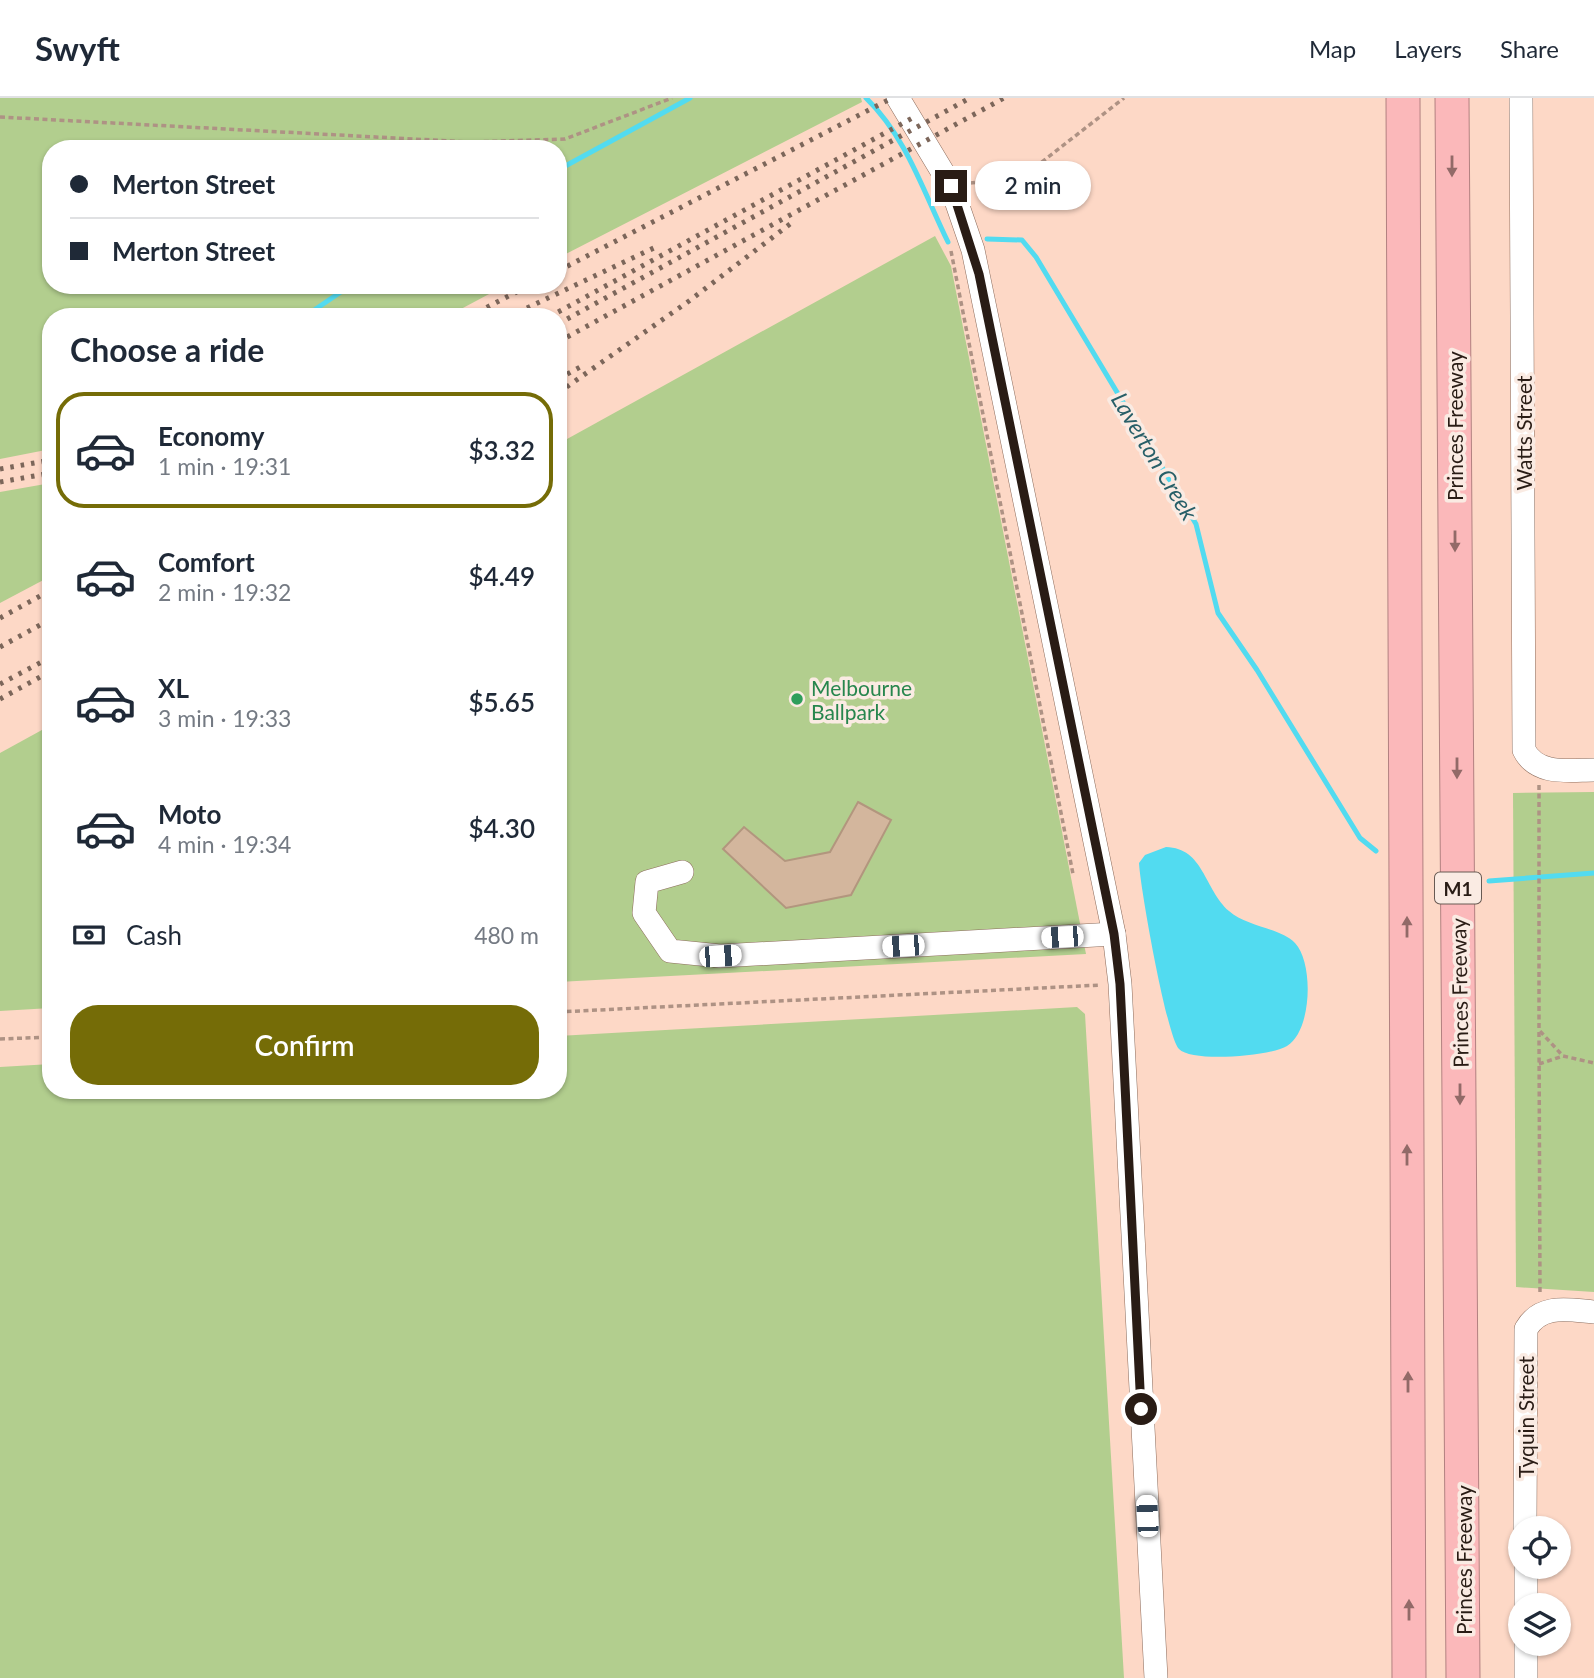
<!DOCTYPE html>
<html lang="en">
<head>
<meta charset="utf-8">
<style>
	body { margin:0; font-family:Lato,sans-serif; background:#f6f6f7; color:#1f2937; height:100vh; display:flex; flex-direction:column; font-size:26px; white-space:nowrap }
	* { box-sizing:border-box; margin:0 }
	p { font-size:23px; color:#747a83 }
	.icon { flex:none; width:38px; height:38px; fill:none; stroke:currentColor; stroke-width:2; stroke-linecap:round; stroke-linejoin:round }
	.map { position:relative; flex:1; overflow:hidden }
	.panel { position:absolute; left:42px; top:210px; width:525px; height:791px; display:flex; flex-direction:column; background:#fff; border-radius:28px; box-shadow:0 2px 5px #0004 }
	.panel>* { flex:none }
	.top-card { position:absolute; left:42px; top:42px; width:525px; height:154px; border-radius:28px; box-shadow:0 2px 5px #0004; display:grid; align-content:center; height:154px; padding:0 28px; background:#fff }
	.controls { position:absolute; left:1508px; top:1418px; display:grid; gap:14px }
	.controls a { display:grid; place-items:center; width:63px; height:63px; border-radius:50%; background:#fff; box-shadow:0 2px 5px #0004; font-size:35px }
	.end { position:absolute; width:32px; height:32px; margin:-16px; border:9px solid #291c15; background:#fff; box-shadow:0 0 0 4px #fff }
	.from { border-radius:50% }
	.bubble { position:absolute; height:49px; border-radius:24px; background:#fff; box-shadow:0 2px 5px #0004; font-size:23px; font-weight:600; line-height:49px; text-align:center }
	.car { position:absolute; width:21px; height:42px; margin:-21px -10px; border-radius:9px; box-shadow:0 0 5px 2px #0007; background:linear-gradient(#fff 24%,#345 0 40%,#fff 0 76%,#345 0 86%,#fff 0) }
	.top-card b { display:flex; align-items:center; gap:24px; height:66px; font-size:26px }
	.top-card b+b { border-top:2px solid #e0e1e3 }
	.top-card i { width:18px; height:18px; background:#1f2937 }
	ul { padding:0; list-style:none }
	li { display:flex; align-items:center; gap:21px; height:116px; margin:0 14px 10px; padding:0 14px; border:4px solid transparent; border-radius:28px }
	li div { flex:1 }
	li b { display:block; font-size:26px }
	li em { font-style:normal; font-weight:600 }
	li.on { border-color:#756c07 }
	li>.icon { width:63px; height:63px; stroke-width:1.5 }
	h2 { padding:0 28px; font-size:32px; line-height:84px }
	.pay { display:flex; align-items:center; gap:18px; height:77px; padding:0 28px; font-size:26px }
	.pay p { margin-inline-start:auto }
	.action { display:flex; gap:14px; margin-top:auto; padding:14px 28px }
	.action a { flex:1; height:80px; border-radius:28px; background:#756c07; color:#fff; font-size:28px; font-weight:600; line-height:80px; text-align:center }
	header { display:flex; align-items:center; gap:42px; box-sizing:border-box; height:98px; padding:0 35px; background:#fff; border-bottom:2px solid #e0e1e3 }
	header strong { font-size:33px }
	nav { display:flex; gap:38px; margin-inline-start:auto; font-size:24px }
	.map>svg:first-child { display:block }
</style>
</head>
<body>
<header>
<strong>Swyft</strong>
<nav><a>Map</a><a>Layers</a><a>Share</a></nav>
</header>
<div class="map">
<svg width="1594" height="1580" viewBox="0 0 1594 1580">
	<rect width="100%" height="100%" fill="#fdd8c6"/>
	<!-- green -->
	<g fill="#b2ce8e">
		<polygon points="0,0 861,0 862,4 558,160 558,51 51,51 51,187 506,187 446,219 51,219 51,351 0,361"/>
		<polygon points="935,138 951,168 1086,856 558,884 558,346"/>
		<polygon points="51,385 51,478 0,505 0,394"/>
		<polygon points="51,627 51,910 0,913 0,655"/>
		<polygon points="1594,694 1594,1194 1516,1189 1513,695"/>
		<polygon points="1077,909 1085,916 1124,1580 0,1580 0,969 51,966 51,992 558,992 558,938"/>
	</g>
	<!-- water -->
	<path fill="#52dbf0" d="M 1166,749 C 1204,750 1204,791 1229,813 C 1247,829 1281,830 1295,845 C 1314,865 1312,933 1287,948 C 1271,958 1192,965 1179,951 C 1167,940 1140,788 1139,765 L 1145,757 Z"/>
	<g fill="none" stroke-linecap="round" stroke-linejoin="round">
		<!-- stream -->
		<g stroke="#52dbf0" stroke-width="5">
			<path d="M 866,0 C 907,40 923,93 948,144"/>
			<polyline points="558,72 690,0"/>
			<polyline points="987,141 1022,142 1036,159 1196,426 1218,515 1257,572 1360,740 1376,753"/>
			<polyline points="304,219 351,187"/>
			<polyline points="1489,783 1594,775"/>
		</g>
	</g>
	<!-- building -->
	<polygon fill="#d3b69d" stroke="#b2967e" stroke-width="2" points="858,704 891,722 851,797 786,810 723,751 744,729 785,763 830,754"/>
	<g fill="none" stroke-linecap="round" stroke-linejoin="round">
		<defs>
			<g id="minor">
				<polyline points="898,0 951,88 973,152 1114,836 1120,886 1156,1580"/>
				<path d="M 1521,0 L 1524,652 C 1537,678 1569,672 1594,672"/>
				<polyline points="682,774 647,784 644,815 670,853 720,858 1114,836"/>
				<path d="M 1525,1430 L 1526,1231 C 1541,1205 1569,1212 1594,1214"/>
				<polyline points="1526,1468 1526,1507"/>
				<polyline points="1526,1545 1526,1580"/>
			</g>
			<g id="highway">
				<polyline points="1403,0 1409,1580"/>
				<polyline points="1452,0 1463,1580"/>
			</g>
		</defs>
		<!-- minor casing -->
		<use href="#minor" stroke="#8c6c5c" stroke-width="24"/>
		<!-- highway casing -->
		<use href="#highway" stroke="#b28180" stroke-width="35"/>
		<!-- path -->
		<g stroke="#ae9284" stroke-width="3.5" stroke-dasharray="5 3.5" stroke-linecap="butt">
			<polyline points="0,19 470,44 565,41 672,0"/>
			<polyline points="970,85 1010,81 1029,74 1124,0"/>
			<polyline points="951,153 1073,776"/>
			<polyline points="1539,687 1539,932 1563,958 1594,965"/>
			<polyline points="558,914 1101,887"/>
			<polyline points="1539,934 1540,1196"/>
			<polyline points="0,941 51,939"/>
			<polyline points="1539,966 1563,958"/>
		</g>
		<!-- minor -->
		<use href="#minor" stroke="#fff" stroke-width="23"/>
		<!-- highway -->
		<use href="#highway" stroke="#fbb8ba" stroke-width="33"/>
		<!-- rail -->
		<g stroke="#7c665a" stroke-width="5" stroke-dasharray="3.5 7" stroke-linecap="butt">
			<polyline points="558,173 892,0"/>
			<polyline points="468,219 530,187"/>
			<polyline points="508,219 658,148"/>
			<polyline points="549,219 916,18"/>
			<polyline points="558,226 970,0"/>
			<polyline points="558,244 1004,0"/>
			<polyline points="558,281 584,267"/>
			<polyline points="558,295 689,203 790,126"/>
			<polyline points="0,371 51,362"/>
			<polyline points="0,384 51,375"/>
			<polyline points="0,520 51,492"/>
			<polyline points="0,549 51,521"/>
			<polyline points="0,586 51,559"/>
			<polyline points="0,601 51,573"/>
		</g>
	</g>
	<!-- one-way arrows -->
	<defs><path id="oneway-solid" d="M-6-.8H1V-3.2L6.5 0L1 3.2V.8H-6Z" transform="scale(1.75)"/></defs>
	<g fill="#926a68">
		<use href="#oneway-solid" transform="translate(1452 68) rotate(90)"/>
		<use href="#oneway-solid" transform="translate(1455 443) rotate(90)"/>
		<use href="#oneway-solid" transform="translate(1457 670) rotate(90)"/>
		<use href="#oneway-solid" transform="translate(1407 829) rotate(-90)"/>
		<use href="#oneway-solid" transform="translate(1460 996) rotate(90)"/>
		<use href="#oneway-solid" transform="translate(1407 1057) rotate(-90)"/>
		<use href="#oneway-solid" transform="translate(1408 1284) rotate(-90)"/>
		<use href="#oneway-solid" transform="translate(1409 1512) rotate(-90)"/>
	</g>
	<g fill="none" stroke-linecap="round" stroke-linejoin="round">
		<!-- route -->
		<polyline stroke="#291c15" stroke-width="9" points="951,88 979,176 1114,836 1120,886 1141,1311"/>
	</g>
	<!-- markers -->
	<circle fill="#2e9e5b" stroke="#faebe3" stroke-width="2.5" cx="797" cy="601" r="7"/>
	<g text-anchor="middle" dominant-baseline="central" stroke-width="7" stroke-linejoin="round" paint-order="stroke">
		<!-- shield labels -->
		<rect fill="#faebe3" stroke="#685a53" stroke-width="2" x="1435" y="774.5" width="46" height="31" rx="5"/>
		<g font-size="19" font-weight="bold" fill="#291c15">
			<text x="1458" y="790">M1</text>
		</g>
		<!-- street labels -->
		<g font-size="21" fill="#291c15" stroke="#faebe3">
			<text transform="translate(1454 328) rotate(-90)">Princes Freeway</text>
			<text transform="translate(1523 335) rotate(-90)">Watts Street</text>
			<text transform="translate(1459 895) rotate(-91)">Princes Freeway</text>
			<text transform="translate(1525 1319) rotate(-90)">Tyquin Street</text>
			<text transform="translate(1463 1462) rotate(-90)">Princes Freeway</text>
		</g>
		<!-- leisure labels -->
		<g font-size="21" fill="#27864d" stroke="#faebe3" text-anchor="start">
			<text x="811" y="589">Melbourne<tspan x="811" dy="24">Ballpark</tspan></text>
		</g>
		<!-- water labels -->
		<g font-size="23" font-style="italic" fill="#275f68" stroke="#faebe3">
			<text transform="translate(1155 358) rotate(59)">Laverton Creek</text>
		</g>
	</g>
</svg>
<div class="controls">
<a><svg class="icon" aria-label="locate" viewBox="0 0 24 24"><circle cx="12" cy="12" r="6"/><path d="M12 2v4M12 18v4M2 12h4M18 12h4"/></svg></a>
<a><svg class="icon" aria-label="layers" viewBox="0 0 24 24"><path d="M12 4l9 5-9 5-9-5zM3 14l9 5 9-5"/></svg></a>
</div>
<i class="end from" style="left:1141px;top:1311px"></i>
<i class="end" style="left:951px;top:88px"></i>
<div class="bubble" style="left:975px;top:63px;width:116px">2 min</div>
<i class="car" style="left:1062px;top:839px;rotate:267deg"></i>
<i class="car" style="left:903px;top:848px;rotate:267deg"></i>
<i class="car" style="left:720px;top:858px;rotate:86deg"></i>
<i class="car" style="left:1147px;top:1418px;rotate:357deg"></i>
<div class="top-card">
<b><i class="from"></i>Merton Street</b>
<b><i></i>Merton Street</b>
</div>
<section class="panel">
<h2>Choose a ride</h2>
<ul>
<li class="on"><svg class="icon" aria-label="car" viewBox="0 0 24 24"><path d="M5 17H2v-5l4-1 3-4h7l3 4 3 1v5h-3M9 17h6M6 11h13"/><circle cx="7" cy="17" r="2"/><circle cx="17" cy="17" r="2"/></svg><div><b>Economy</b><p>1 min · 19:31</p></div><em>$3.32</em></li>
<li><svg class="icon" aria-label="car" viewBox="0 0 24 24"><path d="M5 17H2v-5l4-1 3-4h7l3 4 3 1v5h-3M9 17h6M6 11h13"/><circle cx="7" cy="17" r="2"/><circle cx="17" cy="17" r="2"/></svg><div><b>Comfort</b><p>2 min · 19:32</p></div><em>$4.49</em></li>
<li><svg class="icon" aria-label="car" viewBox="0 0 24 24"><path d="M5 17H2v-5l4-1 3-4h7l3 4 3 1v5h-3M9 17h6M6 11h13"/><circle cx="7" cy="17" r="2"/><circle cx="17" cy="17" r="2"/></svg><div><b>XL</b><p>3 min · 19:33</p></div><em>$5.65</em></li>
<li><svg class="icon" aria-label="car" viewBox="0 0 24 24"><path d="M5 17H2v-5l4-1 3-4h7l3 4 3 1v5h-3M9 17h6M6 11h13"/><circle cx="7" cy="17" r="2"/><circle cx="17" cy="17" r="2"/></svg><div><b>Moto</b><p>4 min · 19:34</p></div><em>$4.30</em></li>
</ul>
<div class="pay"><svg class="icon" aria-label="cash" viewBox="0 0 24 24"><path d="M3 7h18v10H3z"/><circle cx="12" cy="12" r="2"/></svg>Cash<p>480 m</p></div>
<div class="action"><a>Confirm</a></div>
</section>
</div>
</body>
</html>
